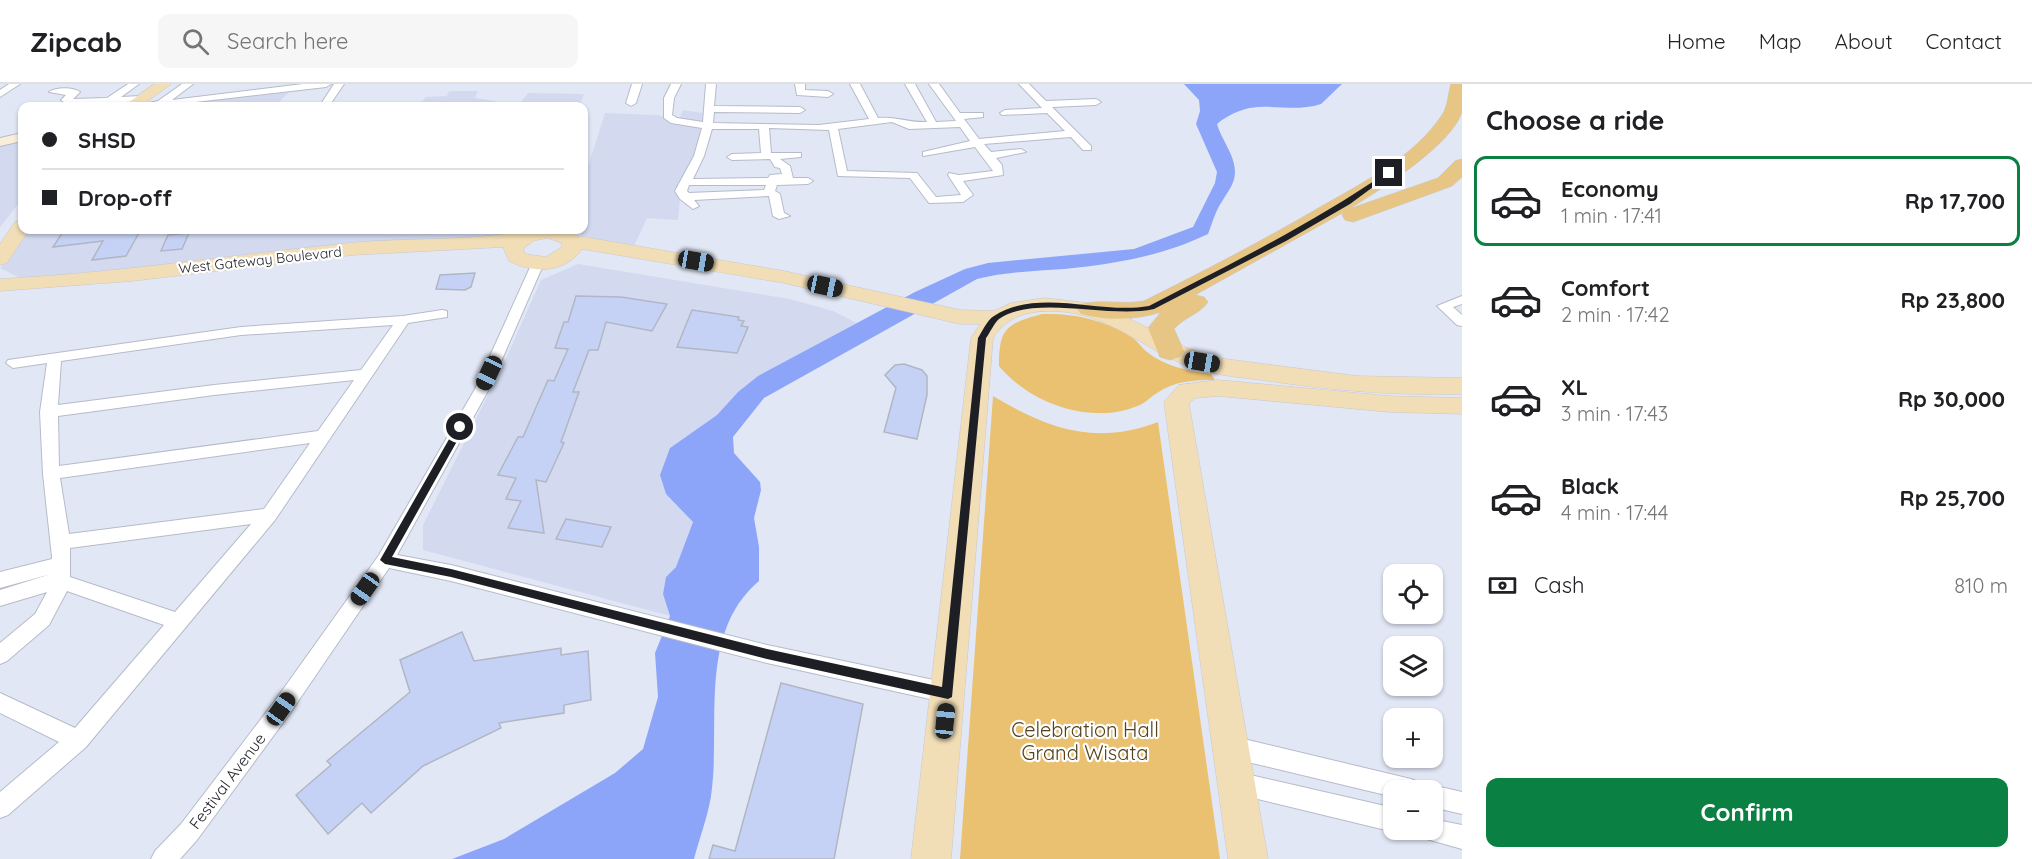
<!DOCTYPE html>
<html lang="en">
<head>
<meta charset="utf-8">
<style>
	body { margin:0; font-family:Quicksand,sans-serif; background:#f6f6f6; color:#202124; height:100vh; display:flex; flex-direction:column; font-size:22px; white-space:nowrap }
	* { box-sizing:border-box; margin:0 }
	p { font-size:20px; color:#757577 }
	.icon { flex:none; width:33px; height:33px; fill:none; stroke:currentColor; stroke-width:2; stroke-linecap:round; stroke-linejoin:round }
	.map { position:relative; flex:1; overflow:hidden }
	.panel { display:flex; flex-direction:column; background:#fff; width:570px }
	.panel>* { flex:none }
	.banner { position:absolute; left:18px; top:18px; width:570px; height:132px; border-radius:12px; box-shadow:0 2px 4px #0004; display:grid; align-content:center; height:132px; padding:0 24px; background:#fff }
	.controls { position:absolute; left:1383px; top:480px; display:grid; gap:12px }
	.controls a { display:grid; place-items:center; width:60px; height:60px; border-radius:12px; background:#fff; box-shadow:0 2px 4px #0004; font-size:30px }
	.end { position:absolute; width:27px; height:27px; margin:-14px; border:8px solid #1e1f25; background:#fff; box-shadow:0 0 0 3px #fff }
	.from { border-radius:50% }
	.car { position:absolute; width:18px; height:36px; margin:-18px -9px; border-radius:8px; box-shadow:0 0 4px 2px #0007; background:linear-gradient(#222 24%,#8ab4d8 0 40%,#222 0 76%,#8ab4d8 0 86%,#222 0) }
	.banner b { display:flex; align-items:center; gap:21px; height:57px; font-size:22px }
	.banner b+b { border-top:2px solid #e0e0e0 }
	.banner i { width:15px; height:15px; background:#202124 }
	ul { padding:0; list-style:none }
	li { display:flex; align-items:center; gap:18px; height:90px; margin:0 12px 9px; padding:0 12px; border:3px solid transparent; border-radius:12px }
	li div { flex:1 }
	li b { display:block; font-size:22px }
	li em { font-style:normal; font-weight:800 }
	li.active { border-color:#0b8043 }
	li>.icon { width:54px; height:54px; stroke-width:1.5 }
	h2 { padding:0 24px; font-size:27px; line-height:72px }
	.pay { display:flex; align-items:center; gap:15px; height:66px; padding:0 24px; font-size:22px }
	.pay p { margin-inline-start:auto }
	.primary-button { display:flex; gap:12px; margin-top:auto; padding:12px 24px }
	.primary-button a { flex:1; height:69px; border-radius:12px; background:#0b8043; color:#fff; font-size:24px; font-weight:800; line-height:69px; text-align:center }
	header { display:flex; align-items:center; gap:36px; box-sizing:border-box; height:84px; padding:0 30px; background:#fff; border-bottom:2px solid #e0e0e0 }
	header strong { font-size:28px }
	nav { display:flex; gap:33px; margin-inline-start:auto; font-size:21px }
	.search { width:420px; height:54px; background:#f6f6f6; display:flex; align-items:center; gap:15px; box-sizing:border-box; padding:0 21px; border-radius:12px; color:#757577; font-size:22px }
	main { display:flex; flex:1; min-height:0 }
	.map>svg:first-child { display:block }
</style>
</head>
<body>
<header>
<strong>Zipcab</strong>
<div class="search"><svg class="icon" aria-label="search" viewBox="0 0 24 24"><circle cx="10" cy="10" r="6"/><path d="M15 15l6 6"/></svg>Search here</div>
<nav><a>Home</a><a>Map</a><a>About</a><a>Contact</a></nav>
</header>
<main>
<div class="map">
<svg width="1462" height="775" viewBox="0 0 1462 775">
	<rect width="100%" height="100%" fill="#e2e7f6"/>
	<!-- built -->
	<g fill="#d3daf0">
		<polygon points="449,7 478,7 475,14 519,21 528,9 584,10 579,22 364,22 419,21 426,13 447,12"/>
		<polygon points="289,8 275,22 324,22 165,22"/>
		<polygon points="683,26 709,30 694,74 678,105 680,115 678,136 647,134 634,162 592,156 571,146 584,146 584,95 605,29 656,31 679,35"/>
		<polygon points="22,56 22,115 0,143 0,61"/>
		<polygon points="27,146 525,146 514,151 24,196 0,184"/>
		<polygon points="578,180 790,215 833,227 857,239 758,292 738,308 717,331 670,364 683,426 693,438 676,483 666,494 663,510 670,532 423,466 423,441 503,281 541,196"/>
	</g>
	<!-- green -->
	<g fill="#eac170">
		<path d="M 1042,230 C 1074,229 1102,235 1130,252 C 1137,256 1141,263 1147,268 C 1166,283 1189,287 1211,290 L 1215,296 C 1194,296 1174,297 1157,309 C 1152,312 1147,317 1142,320 C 1094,343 1030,320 999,282 C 999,244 1006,240 1042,230 Z"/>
		<path d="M 993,312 C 1048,345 1096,362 1158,338 L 1220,775 L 960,775 Z"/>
	</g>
	<!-- water -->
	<path fill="#8ca5f9" d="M 1184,0 L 1342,0 L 1321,20 C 1282,32 1256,9 1217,40 C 1221,54 1231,66 1234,80 C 1238,97 1229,105 1221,119 C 1215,128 1212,140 1208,150 C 1162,172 1115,180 1064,185 C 1035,187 1006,188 977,195 L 764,314 L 733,353 L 734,369 L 760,398 L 761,406 L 754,434 L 759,463 L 759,497 C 699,548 720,634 712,704 C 710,727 700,752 694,775 L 452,775 L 504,755 L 615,689 L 643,665 L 658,613 L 655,569 L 670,532 L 663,510 L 666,493 L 676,483 L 693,438 L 666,410 L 660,391 L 670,364 L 717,331 L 738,308 L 758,292 L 915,208 L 965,185 L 988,179 L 1134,165 L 1193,143 L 1215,99 L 1217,88 L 1196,40 L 1200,27 L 1199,16 Z"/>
	<!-- building -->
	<g fill="#c6d2f5" stroke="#b1b6c4" stroke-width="1.5">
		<polygon points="64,146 129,146 127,149 140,147 126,172 92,176 103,157 53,163"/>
		<polygon points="189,149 182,165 161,167 168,151"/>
		<polygon points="475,189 471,203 465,206 436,205 440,191"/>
		<polygon points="576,212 621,213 667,220 652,247 606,238 598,266 589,266 573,308 579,308 561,358 564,359 546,398 536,396 544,449 508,444 521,417 506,415 516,394 498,391 518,353 523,353 548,296 554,297 568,265 555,264 564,238 568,238"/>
		<polygon points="692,226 739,233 738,236 744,237 741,242 748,243 737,269 677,263"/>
		<polygon points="904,280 922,286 927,292 927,311 917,355 884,348 896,304 885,291 895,281"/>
		<polygon points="566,435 611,443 602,463 556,455"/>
		<polygon points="462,548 474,577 561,564 561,571 588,567 591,616 564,621 564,629 499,639 501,644 423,682 371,729 362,719 328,750 296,711 331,681 327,677 410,608 400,576"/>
		<polygon points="781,599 863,620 834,775 709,775 713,761 735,767"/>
	</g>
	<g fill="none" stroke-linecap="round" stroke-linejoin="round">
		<defs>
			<g id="minor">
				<polygon points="9,0 20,0 0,13 0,6"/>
				<path d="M 128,0 L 139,0 L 121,13 L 141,12 L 146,15 L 144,17 L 68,21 L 61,16 L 66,11 L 49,8 C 56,3 73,3 80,8 L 73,15 L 107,14 Z"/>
				<polygon points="182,0 193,0 172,16 303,0 331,0 326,3 161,22 136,22 158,17"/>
				<polygon points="334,0 344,0 329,22 323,22 321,20"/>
				<polygon points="632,0 642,0 636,19 631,22 626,19"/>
				<path d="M 671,0 L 681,0 L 674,14 L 672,31 L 677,34 L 703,38 L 706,0 L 716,0 L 714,22 L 800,23 L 805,26 L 800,29 L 714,28 L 713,39 L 819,41 L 869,35 L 850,0 L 860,0 L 878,34 C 896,32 909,39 927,38 L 905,0 L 915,0 L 936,38 L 956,37 L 929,0 L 939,0 L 960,29 L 983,29 L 983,33 L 964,35 L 979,55 L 1065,47 L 1047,29 L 1002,31 L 1000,29 L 1005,26 L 1042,24 L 1019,0 L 1029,0 L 1046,17 L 1096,15 L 1101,18 L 1096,21 L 1052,23 L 1091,62 L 1091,66 L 1083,66 L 1071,53 L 984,60 L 991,68 L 1021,65 L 1026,68 L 996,74 L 1002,81 L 1003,91 L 963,97 L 973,111 L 963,118 L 929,119 L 910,94 L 838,92 L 829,46 L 769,44 L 771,69 L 801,69 L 801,73 L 780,75 L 790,82 L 793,94 L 808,94 L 813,97 L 808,100 L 777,101 L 775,107 L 780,110 L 784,129 L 790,132 L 779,135 L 773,132 L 769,112 L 694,116 L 699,122 L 693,125 L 680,115 L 675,107 L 694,72 L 702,44 L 671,39 L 664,34 L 664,14 ZM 892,38 L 909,45 L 960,43 L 970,57 L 923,68 L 923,72 L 975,63 L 993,87 L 959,91 L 949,89 L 948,91 L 961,111 L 936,113 L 917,89 L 847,87 L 838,45 ZM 712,45 L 759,45 L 761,69 L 732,70 L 727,73 L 732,76 L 770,75 L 775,83 L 780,84 L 782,90 L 770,91 L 768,94 L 693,95 L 704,72 ZM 689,101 L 766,101 L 764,106 L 689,109 L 687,107 Z"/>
				<polygon points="795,0 805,0 805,6 828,7 833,10 828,13 797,11"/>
				<polygon points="538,175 544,179 489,305 397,471 451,481 767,561 948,599 955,602 958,609 955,616 948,619 767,579 451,497 389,484 288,632 197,756 180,775 151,775 155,767 181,740 274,618 379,471 475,305 532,179"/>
				<polygon points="1462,212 1462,220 1453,223 1462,231 1462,242 1457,241 1437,222"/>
				<path d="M 442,226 L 447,227 L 447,233 L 408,239 L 275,436 L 86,663 L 8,731 L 0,734 L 0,708 L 59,658 L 0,629 L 0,609 L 75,644 L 164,541 L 67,507 L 49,541 L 7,577 L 0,580 L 0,559 L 35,530 L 47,508 L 0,522 L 0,506 L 51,490 L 0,504 L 0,488 L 52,475 L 52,473 L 43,390 L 40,328 L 47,279 L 13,284 L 6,279 L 8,276 L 241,243 L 403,232 ZM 393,241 L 361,286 L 214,301 L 58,321 L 61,277 L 241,251 ZM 354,296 L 318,347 L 59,382 L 58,332 L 214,311 ZM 310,359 L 264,425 L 69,450 L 60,394 ZM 251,440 L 175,528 L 70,493 L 70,464 Z"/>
				<polygon points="1231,652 1411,695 1419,698 1422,706 1394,706 1394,713 1231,674 1223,670 1220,663 1223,656"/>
				<polygon points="1237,688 1394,724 1394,746 1399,746 1394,748 1237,710 1229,707 1226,699 1229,691"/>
				<polygon points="1432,701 1462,708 1462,730 1432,723 1432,706 1423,706"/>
				<polygon points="1432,735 1462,741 1462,765 1423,754 1420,746 1432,746"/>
			</g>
			<polygon id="secondary" points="22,49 22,57 0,62 0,54"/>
			<g id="primary">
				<polygon points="154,0 171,0 141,22 124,22"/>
				<polygon points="22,136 22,146 29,146 7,179 0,181 0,160 15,138"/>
				<path d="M 530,146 L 568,146 L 578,152 L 784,187 L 960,226 L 994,227 L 1011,219 L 1044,214 L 1088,219 L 1112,226 L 1189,265 L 1218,274 L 1357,292 L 1462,294 L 1462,310 C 1395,312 1328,306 1262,296 C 1238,293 1213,291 1190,283 C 1148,267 1112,233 1066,228 C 1038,225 1009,228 993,254 L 951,775 L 911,775 L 971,254 L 980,240 L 960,240 L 784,199 L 582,165 C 565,189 534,190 509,177 L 503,163 L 353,171 L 132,197 L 0,207 L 0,195 C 117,189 233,171 349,159 C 409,153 471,158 530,146 ZM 548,154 L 562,159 L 562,163 L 546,173 L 525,170 L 523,165 L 533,157 Z"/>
				<polygon points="1218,296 1389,312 1462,314 1462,330 1389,328 1218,312 1195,314 1189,320 1268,775 1228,775 1164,318 1179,301"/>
			</g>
			<path id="motorway" d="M 1451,0 L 1462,0 C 1462,8 1462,20 1462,28 C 1451,62 1378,107 1349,125 L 1438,94 L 1455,77 L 1462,75 L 1462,93 L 1452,102 L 1353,138 L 1345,136 L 1342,131 L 1344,128 L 1195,211 L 1204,213 L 1208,218 C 1200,230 1184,233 1174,245 L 1184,267 L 1180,273 L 1170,276 L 1160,273 L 1148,244 L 1161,228 C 1136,236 1107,237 1081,230 L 1077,225 L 1081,220 C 1101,215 1123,221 1144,217 C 1204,187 1264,156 1322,122 C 1364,98 1414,73 1442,31 C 1448,22 1448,10 1451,0 Z"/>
		</defs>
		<!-- minor casing -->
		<use href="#minor" stroke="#b6bbc9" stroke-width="2"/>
		<!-- secondary casing -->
		<use href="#secondary" stroke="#b6bbc9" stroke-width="2"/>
		<!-- primary casing -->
		<use href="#primary" stroke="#c9c9cb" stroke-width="1"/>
		<!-- motorway casing -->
		<use href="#motorway" stroke="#c9c9cb" stroke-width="1"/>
		<!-- minor -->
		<use href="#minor" fill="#fff" fill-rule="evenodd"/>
		<!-- secondary -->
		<use href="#secondary" fill="#f8eeda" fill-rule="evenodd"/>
		<!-- primary -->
		<use href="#primary" fill="#f1ddb6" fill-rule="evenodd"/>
		<!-- motorway -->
		<use href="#motorway" fill="#e7c685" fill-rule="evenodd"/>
	</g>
	<!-- route -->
	<path fill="#1e1f25" d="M 1387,88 L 1392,89 L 1350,120 L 1286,157 L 1154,225 C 1109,235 1036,210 999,235 C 994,239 990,249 986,254 L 952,613 L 948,615 L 767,575 L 451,493 L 385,480 L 380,476 L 456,343 L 460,340 L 465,343 L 392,473 L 451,485 L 767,565 L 942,603 L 978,254 C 982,248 987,236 994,232 C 1040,203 1099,231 1149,222 C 1230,180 1312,140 1387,88 Z"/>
	<g text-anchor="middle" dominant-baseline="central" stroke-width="4.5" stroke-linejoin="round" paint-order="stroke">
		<!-- far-street labels -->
		<g font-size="14" fill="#1e1f25" stroke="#fff">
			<text transform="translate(260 176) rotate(-6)">West Gateway Boulevard</text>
		</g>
		<!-- street labels -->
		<g font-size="16" fill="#1e1f25" stroke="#fff">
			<text transform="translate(227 697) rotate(-53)">Festival Avenue</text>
		</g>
		<!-- near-park labels -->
		<g font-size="20" fill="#55421a" stroke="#fff">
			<text x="1085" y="645">Celebration Hall<tspan x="1085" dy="23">Grand Wisata</tspan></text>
		</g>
	</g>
</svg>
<div class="controls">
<a><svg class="icon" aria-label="locate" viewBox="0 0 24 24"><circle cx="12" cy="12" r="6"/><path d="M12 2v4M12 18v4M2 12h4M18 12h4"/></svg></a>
<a><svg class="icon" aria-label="layers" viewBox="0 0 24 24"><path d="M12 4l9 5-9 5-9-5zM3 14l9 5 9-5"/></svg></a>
<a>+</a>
<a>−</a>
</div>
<i class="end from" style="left:460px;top:343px"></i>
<i class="end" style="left:1389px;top:89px"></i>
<i class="car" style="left:696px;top:177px;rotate:100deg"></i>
<i class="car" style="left:825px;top:202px;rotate:102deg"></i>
<i class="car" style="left:1202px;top:278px;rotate:99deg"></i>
<i class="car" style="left:489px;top:289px;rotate:205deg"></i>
<i class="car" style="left:365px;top:505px;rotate:215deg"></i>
<i class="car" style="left:281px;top:625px;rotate:35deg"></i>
<i class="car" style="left:945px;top:637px;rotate:6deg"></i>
<div class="banner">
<b><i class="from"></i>SHSD</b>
<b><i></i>Drop-off</b>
</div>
</div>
<section class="panel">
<h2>Choose a ride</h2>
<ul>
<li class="active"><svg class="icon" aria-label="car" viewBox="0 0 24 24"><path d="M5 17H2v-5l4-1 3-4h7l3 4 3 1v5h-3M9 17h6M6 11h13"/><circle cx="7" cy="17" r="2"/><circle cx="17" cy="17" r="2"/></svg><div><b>Economy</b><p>1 min · 17:41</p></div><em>Rp 17,700</em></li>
<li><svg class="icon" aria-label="car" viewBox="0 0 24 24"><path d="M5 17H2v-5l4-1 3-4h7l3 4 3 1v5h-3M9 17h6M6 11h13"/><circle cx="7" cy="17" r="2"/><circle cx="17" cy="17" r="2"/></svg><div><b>Comfort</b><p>2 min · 17:42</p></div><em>Rp 23,800</em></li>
<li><svg class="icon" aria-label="car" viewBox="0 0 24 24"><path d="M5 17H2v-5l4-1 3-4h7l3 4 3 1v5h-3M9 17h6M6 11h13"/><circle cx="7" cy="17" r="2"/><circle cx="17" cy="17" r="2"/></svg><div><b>XL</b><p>3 min · 17:43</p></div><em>Rp 30,000</em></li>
<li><svg class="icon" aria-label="car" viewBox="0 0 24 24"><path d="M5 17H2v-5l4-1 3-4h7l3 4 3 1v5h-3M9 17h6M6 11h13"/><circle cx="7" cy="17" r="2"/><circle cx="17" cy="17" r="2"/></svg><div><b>Black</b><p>4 min · 17:44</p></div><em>Rp 25,700</em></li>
</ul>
<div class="pay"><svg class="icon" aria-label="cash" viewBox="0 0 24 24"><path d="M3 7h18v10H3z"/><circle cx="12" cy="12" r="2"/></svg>Cash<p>810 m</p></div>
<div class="primary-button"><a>Confirm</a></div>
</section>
</main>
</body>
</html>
